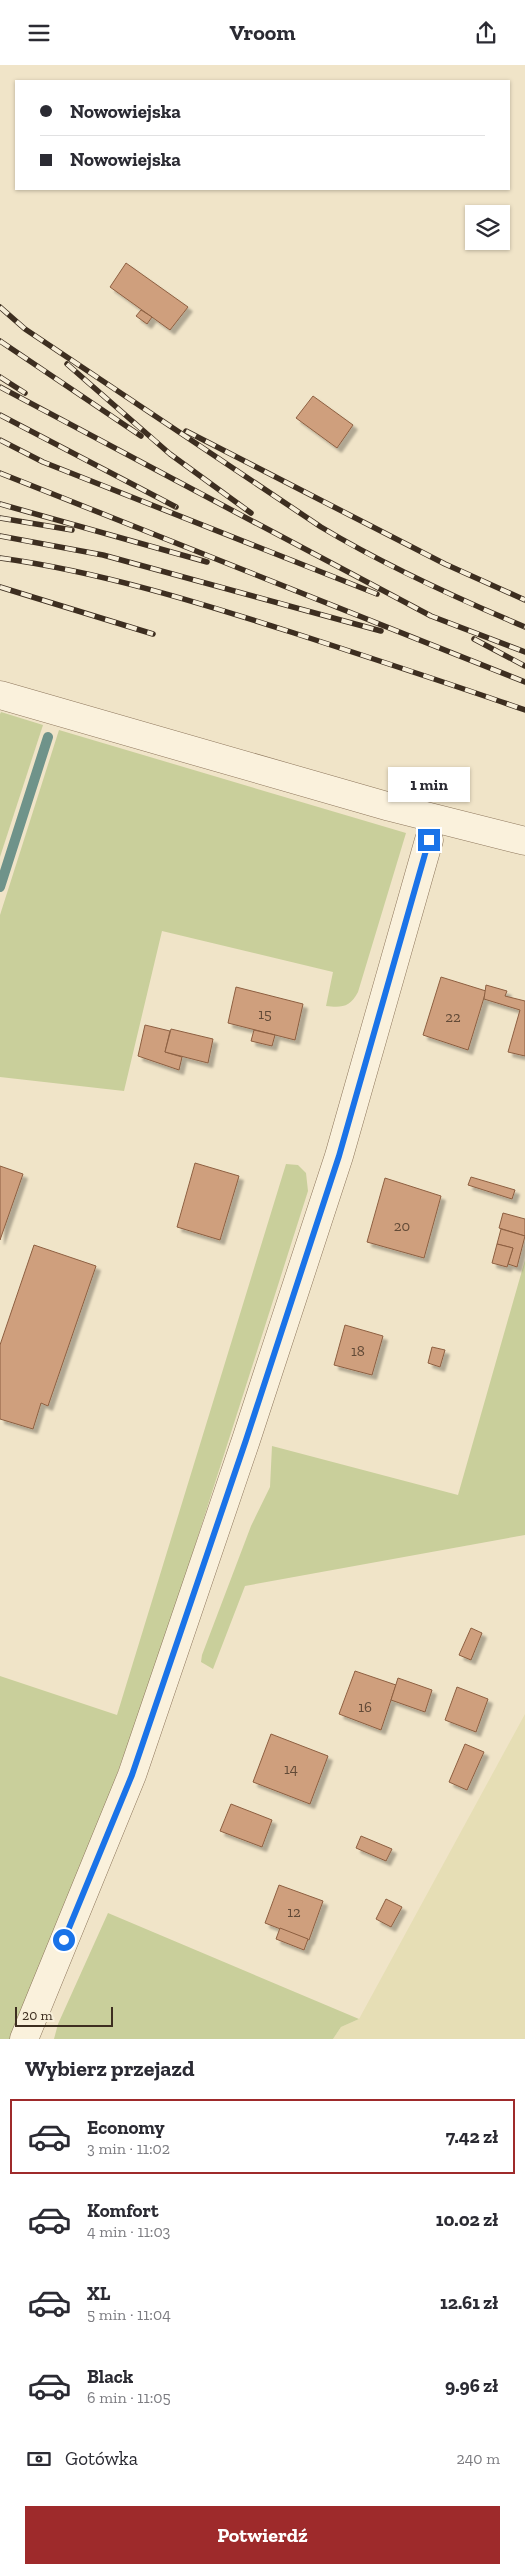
<!DOCTYPE html>
<html lang="pl">
<head>
<meta charset="utf-8">
<style>
	body { margin:0; font-family:"Zilla Slab",serif; background:#f2f2f3; color:#2b2b33; height:100vh; display:flex; flex-direction:column; font-size:19px; white-space:nowrap }
	* { box-sizing:border-box; margin:0 }
	p { font-size:16px; color:#7c7c81 }
	.icon { flex:none; width:28px; height:28px; fill:none; stroke:currentColor; stroke-width:2; stroke-linecap:round; stroke-linejoin:round }
	.map { position:relative; height:1974px; overflow:hidden }
	.panel { display:flex; flex-direction:column; background:#fff; flex:1 }
	.panel>* { flex:none }
	.guide { position:absolute; left:15px; top:15px; width:495px; height:110px; border-radius:0px; box-shadow:0 1px 4px #0004; display:grid; align-content:center; height:110px; padding:0 25px; background:#fff }
	.fabs { position:absolute; left:465px; top:140px; display:grid; gap:10px }
	.fabs a { display:grid; place-items:center; width:45px; height:45px; border-radius:0px; background:#fff; box-shadow:0 1px 4px #0004; font-size:25px }
	.scale { position:absolute; left:15px; bottom:12px; width:98px; box-sizing:border-box; padding-left:5px; border:2px solid #3d2e20; border-top:0; font-size:14px; line-height:18px; white-space:nowrap; color:#3d2e20; -webkit-text-stroke:4px #f7eed8; paint-order:stroke }
	.end { position:absolute; width:22px; height:22px; margin:-11px; border:6px solid #1a73e8; background:#fff; box-shadow:0 0 0 2px #fff }
	.from { border-radius:50% }
	.bubble { position:absolute; height:35px; border-radius:0px; background:#fff; box-shadow:0 1px 4px #0004; font-size:16px; font-weight:700; line-height:35px; text-align:center }
	.guide b { display:flex; align-items:center; gap:18px; height:48px; font-size:19px }
	.guide b+b { border-top:1px solid #e1e1e2 }
	.guide i { width:12px; height:12px; background:#2b2b33 }
	ul { padding:0; list-style:none }
	li { display:flex; align-items:center; gap:15px; height:75px; margin:0 10px 8px; padding:0 15px; border:2px solid transparent; border-radius:0px }
	li div { flex:1 }
	li b { display:block; font-size:19px }
	li em { font-style:normal; font-weight:700 }
	li.active { border-color:#9e2a2b }
	li>.icon { width:45px; height:45px; stroke-width:1.5 }
	h2 { padding:0 25px; font-size:22px; line-height:60px }
	.pay { display:flex; align-items:center; gap:12px; height:55px; padding:0 25px; font-size:19px }
	.pay p { margin-inline-start:auto }
	.cta { display:flex; gap:10px; margin-top:auto; padding:10px 25px }
	.cta a { flex:1; height:58px; border-radius:0px; background:#9e2a2b; color:#fff; font-size:20px; font-weight:700; line-height:58px; text-align:center }
	header { display:flex; justify-content:space-between; align-items:center; height:65px; padding:0 25px; background:#fff; font-size:22px; font-weight:700 }
	.map>svg:first-child { display:block }
</style>
</head>
<body>
<header><svg class="icon" aria-label="menu" viewBox="0 0 24 24"><path d="M4 6h16M4 12h16M4 18h16"/></svg>Vroom<svg class="icon" aria-label="share" viewBox="0 0 24 24"><path d="M12 15V3M7 8l5-5 5 5M5 13v7h14v-7"/></svg></header>
<div class="map">
<svg width="525" height="1974" viewBox="0 0 525 1974">
	<defs>
		<filter id="shadow"><feDropShadow dx="4.5" dy="4.5" stdDeviation="1" flood-color="#0004"/></filter>
	</defs>
	<rect width="100%" height="100%" fill="#f0e4c8"/>
	<!-- farmland -->
	<polygon fill="#e6deb5" points="525,1649 525,1974 333,1974 341,1962 359,1954"/>
	<!-- green -->
	<g fill="#c9cf9b">
		<polygon points="1,647 43,660 0,792 0,649"/>
		<path d="M 59,665 L 406,768 L 358,927 C 350,942 342,943 326,941 L 333,907 L 162,866 L 124,1026 L 0,1012 L 0,850 Z"/>
		<polygon points="286,1099 298,1100 306,1108 308,1126 157,1600 89,1785 15,1974 0,1974 0,1611 117,1650"/>
		<polygon points="525,1195 525,1470 245,1521 213,1604 201,1597 202,1590 251,1461 270,1422 272,1381 458,1430"/>
		<polygon points="108,1848 359,1954 341,1962 333,1974 54,1974 58,1959"/>
	</g>
	<g fill="none" stroke-linecap="round" stroke-linejoin="round">
		<!-- stream -->
		<polyline stroke="#6f938a" stroke-width="10" points="0,822 48,672"/>
	</g>
	<!-- building -->
	<g fill="#cf9f7d" stroke="#8d5f41" filter="url(#shadow)">
		<polygon points="126,198 188,242 170,265 110,222"/>
		<polygon points="141,245 152,252 147,259 136,251"/>
		<polygon points="313,331 353,360 337,383 296,353"/>
		<polygon points="441,912 486,926 468,985 423,970"/>
		<polygon points="486,920 507,926 505,931 525,936 525,991 508,987 520,945 484,934"/>
		<polygon points="236,922 303,939 295,975 228,958"/>
		<polygon points="145,960 170,966 165,987 182,992 179,1005 138,991"/>
		<polygon points="171,964 213,974 208,998 165,987"/>
		<polygon points="254,965 275,970 272,981 251,976"/>
		<polygon points="195,1098 239,1111 220,1175 177,1162"/>
		<polygon points="0,1101 23,1109 0,1175"/>
		<polygon points="471,1112 515,1125 512,1134 468,1120"/>
		<polygon points="385,1113 441,1131 424,1193 367,1177"/>
		<polygon points="503,1148 525,1154 525,1171 499,1163"/>
		<polygon points="501,1164 525,1171 517,1202 508,1199 513,1183 497,1179"/>
		<polygon points="497,1179 513,1183 507,1202 492,1198"/>
		<polygon points="34,1180 96,1201 48,1341 41,1338 33,1364 0,1354 0,1280"/>
		<polygon points="345,1260 383,1271 372,1310 334,1300"/>
		<polygon points="432,1282 445,1285 440,1302 428,1298"/>
		<polygon points="471,1563 482,1568 471,1595 459,1590"/>
		<polygon points="355,1606 396,1620 381,1665 339,1649"/>
		<polygon points="398,1613 432,1625 425,1647 391,1635"/>
		<polygon points="457,1622 488,1634 476,1667 445,1655"/>
		<polygon points="271,1669 328,1691 310,1739 253,1717"/>
		<polygon points="465,1679 484,1687 467,1725 449,1717"/>
		<polygon points="231,1739 272,1755 262,1782 220,1766"/>
		<polygon points="361,1771 392,1784 386,1796 356,1783"/>
		<polygon points="279,1820 323,1836 309,1875 265,1858"/>
		<polygon points="386,1834 402,1842 391,1862 376,1854"/>
		<polygon points="280,1863 308,1874 304,1885 276,1874"/>
	</g>
	<g fill="none" stroke-linecap="round" stroke-linejoin="round">
		<defs>
			<g id="minor">
				<polyline points="0,630 390,742 525,776"/>
				<polyline points="24,1974 132,1710 246,1375 339,1091 429,775"/>
			</g>
		</defs>
		<!-- minor casing -->
		<use href="#minor" stroke="#8d765c" stroke-width="29"/>
		<!-- minor -->
		<use href="#minor" stroke="#faf1dc" stroke-width="28"/>
		<defs>
			<g id="rail">
				<path d="M 0,242 L 25,264 L 321,462 C 386,501 454,532 525,562"/>
				<polyline points="0,276 141,371"/>
				<polyline points="67,299 170,389 251,448"/>
				<polyline points="0,312 25,328"/>
				<polyline points="0,322 431,551 525,587"/>
				<polyline points="0,350 176,442"/>
				<polyline points="186,366 445,499 525,535"/>
				<polyline points="0,375 43,397 377,529"/>
				<polyline points="0,408 525,617"/>
				<polyline points="0,439 207,497"/>
				<polyline points="0,453 72,465"/>
				<polyline points="0,471 103,490 381,566"/>
				<path d="M 0,493 C 101,507 197,537 294,568 C 371,593 448,618 525,645"/>
				<polyline points="0,522 153,569"/>
				<polyline points="474,574 525,601"/>
			</g>
		</defs>
		<!-- rail casing -->
		<use href="#rail" stroke="#3d2e20" stroke-width="5.5"/>
		<!-- rail -->
		<use href="#rail" stroke="#f7eed8" stroke-width="4" stroke-dasharray="11" stroke-linecap="butt"/>
	</g>
	<g fill="none" stroke-linecap="round" stroke-linejoin="round">
		<!-- route -->
		<polyline stroke="#1a73e8" stroke-width="6" points="64,1875 132,1710 246,1375 339,1091 429,775"/>
	</g>
	<g text-anchor="middle" dominant-baseline="central" stroke-width="4.5" stroke-linejoin="round" paint-order="stroke">
		<!-- number labels -->
		<g font-size="15" fill="#624a37">
			<text x="265" y="949">15</text>
			<text x="453" y="952">22</text>
			<text x="402" y="1161">20</text>
			<text x="358" y="1286">18</text>
			<text x="365" y="1642">16</text>
			<text x="291" y="1704">14</text>
			<text x="294" y="1847">12</text>
		</g>
	</g>
</svg>
<div class="fabs">
<a><svg class="icon" aria-label="layers" viewBox="0 0 24 24"><path d="M12 4l9 5-9 5-9-5zM3 14l9 5 9-5"/></svg></a>
</div>
<div class="scale">20 m</div>
<i class="end from" style="left:64px;top:1875px"></i>
<i class="end" style="left:429px;top:775px"></i>
<div class="bubble" style="left:388px;top:702px;width:82px">1 min</div>
<div class="guide">
<b><i class="from"></i>Nowowiejska</b>
<b><i></i>Nowowiejska</b>
</div>
</div>
<section class="panel">
<h2>Wybierz przejazd</h2>
<ul>
<li class="active"><svg class="icon" aria-label="car" viewBox="0 0 24 24"><path d="M5 17H2v-5l4-1 3-4h7l3 4 3 1v5h-3M9 17h6M6 11h13"/><circle cx="7" cy="17" r="2"/><circle cx="17" cy="17" r="2"/></svg><div><b>Economy</b><p>3 min · 11:02</p></div><em>7.42 zł</em></li>
<li><svg class="icon" aria-label="car" viewBox="0 0 24 24"><path d="M5 17H2v-5l4-1 3-4h7l3 4 3 1v5h-3M9 17h6M6 11h13"/><circle cx="7" cy="17" r="2"/><circle cx="17" cy="17" r="2"/></svg><div><b>Komfort</b><p>4 min · 11:03</p></div><em>10.02 zł</em></li>
<li><svg class="icon" aria-label="car" viewBox="0 0 24 24"><path d="M5 17H2v-5l4-1 3-4h7l3 4 3 1v5h-3M9 17h6M6 11h13"/><circle cx="7" cy="17" r="2"/><circle cx="17" cy="17" r="2"/></svg><div><b>XL</b><p>5 min · 11:04</p></div><em>12.61 zł</em></li>
<li><svg class="icon" aria-label="car" viewBox="0 0 24 24"><path d="M5 17H2v-5l4-1 3-4h7l3 4 3 1v5h-3M9 17h6M6 11h13"/><circle cx="7" cy="17" r="2"/><circle cx="17" cy="17" r="2"/></svg><div><b>Black</b><p>6 min · 11:05</p></div><em>9.96 zł</em></li>
</ul>
<div class="pay"><svg class="icon" aria-label="cash" viewBox="0 0 24 24"><path d="M3 7h18v10H3z"/><circle cx="12" cy="12" r="2"/></svg>Gotówka<p>240 m</p></div>
<div class="cta"><a>Potwierdź</a></div>
</section>
</body>
</html>
